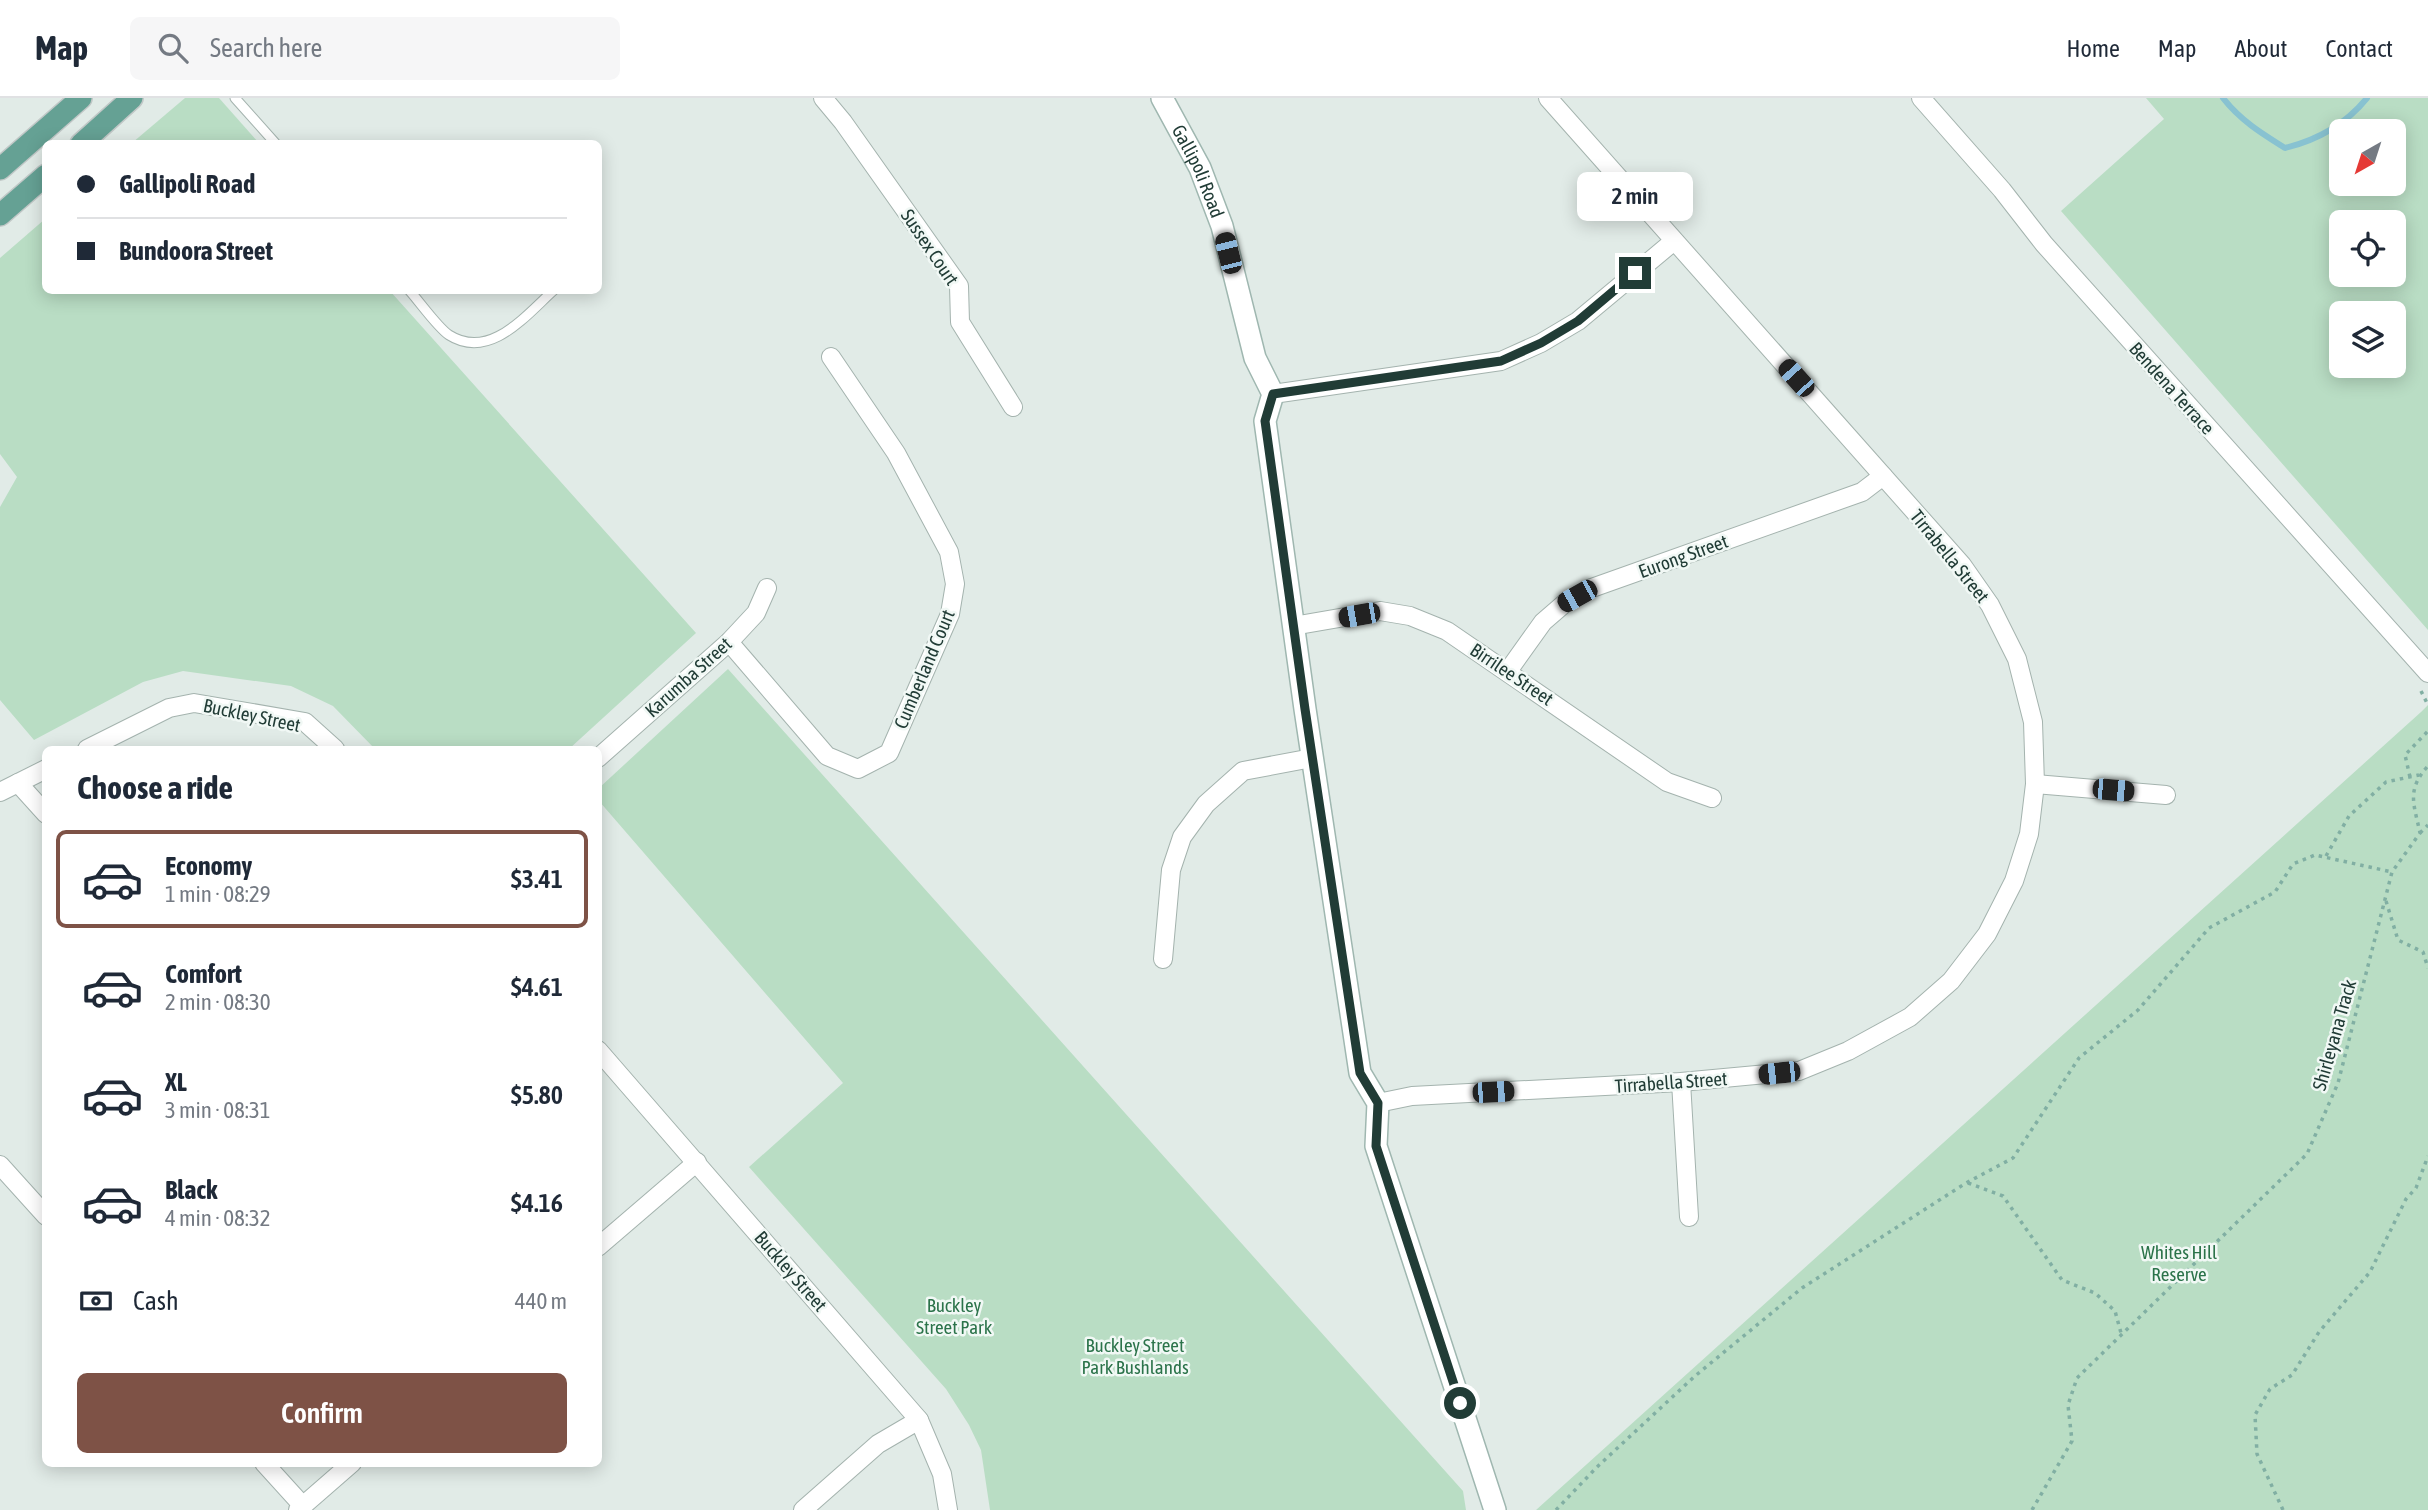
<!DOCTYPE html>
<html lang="en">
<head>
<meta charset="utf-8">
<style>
	body { margin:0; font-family:"Asap Condensed",sans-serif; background:#f6f6f7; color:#1f2937; height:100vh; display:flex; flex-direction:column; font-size:26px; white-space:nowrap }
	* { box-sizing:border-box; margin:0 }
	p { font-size:23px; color:#747a83 }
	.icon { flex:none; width:38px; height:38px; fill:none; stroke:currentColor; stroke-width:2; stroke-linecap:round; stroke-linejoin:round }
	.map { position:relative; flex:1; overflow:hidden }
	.sheet { position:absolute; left:42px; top:648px; width:560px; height:721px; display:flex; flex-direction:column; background:#fff; border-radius:10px; box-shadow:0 4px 18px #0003 }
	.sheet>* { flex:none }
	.top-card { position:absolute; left:42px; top:42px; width:560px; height:154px; border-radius:10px; box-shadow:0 4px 18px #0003; display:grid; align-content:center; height:154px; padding:0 35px; background:#fff }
	.needle { width:46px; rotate:219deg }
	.buttons { position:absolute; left:2329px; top:21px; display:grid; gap:14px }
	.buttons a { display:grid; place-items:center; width:77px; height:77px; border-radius:10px; background:#fff; box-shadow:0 4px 18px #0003; font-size:35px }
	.end { position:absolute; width:32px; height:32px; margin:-16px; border:9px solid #213c36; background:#fff; box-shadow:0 0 0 4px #fff }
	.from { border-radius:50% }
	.bubble { position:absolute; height:49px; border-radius:10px; background:#fff; box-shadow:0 4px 18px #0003; font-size:23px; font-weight:600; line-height:49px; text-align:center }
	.car { position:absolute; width:21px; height:42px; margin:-21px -10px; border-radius:9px; box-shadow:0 0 5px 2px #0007; background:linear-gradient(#222 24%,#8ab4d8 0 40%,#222 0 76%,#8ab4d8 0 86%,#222 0) }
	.top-card b { display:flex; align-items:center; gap:24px; height:66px; font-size:26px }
	.top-card b+b { border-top:2px solid #e0e1e3 }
	.top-card i { width:18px; height:18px; background:#1f2937 }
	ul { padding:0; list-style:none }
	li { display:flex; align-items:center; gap:21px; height:98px; margin:0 14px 10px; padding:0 21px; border:4px solid transparent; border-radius:10px }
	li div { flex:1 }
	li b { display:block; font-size:26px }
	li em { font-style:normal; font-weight:600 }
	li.selected { border-color:#7e5246 }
	li>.icon { width:63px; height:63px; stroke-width:1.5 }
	h2 { padding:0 35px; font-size:32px; line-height:84px }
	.pay { display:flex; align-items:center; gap:18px; height:77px; padding:0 35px; font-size:26px }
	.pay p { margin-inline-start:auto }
	.action { display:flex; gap:14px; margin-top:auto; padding:14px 35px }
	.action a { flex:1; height:80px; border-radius:10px; background:#7e5246; color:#fff; font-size:28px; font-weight:600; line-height:80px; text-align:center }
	header { display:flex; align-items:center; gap:42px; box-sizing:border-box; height:98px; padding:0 35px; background:#fff; border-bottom:2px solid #e0e1e3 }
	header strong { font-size:33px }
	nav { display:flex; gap:38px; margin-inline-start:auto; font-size:24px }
	.search { width:490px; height:63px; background:#f6f6f7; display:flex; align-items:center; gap:18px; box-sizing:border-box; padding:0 24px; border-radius:10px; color:#747a83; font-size:26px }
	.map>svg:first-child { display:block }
</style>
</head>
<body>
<header>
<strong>Map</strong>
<div class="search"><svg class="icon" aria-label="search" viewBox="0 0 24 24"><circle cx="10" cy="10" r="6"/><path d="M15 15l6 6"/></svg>Search here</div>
<nav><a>Home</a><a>Map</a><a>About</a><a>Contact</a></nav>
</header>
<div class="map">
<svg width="2428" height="1412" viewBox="0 0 2428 1412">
	<rect width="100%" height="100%" fill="#e1ebe7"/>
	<!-- green -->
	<g fill="#b9ddc4" fill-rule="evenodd">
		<polygon points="185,0 219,0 259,45 132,45"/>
		<path d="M 2146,0 L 2428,0 L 2428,532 L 2061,113 L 2164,21 ZM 2394,33 L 2394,86 L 2342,86 L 2342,33 ZM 2342,124 L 2394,124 L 2394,177 L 2342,177 ZM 2394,215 L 2394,268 L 2342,268 L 2342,215 Z"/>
		<polygon points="45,121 46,192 390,193 696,535 569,651 375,651 333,608 291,588 183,573 143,584 34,642 0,602 0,409 17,379 0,356 0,160"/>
		<polygon points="728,571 1463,1393 1466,1412 990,1412 981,1352 969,1327 946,1291 749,1069 843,985 599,703 599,690"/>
		<polygon points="2428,607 2428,1412 1536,1412 2421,614"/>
	</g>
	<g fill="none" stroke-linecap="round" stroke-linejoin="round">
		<!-- stream -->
		<path stroke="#88c2d1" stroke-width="6" d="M 2223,0 C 2240,22 2261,35 2285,50 C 2317,42 2346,26 2367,0"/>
		<defs>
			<g id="lane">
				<polyline points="235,0 276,46"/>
				<path d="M 409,192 C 419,203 438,230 449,237 C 490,263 526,217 554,192"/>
			</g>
			<g id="street">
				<polyline points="823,0 843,24 959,188 960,224 1013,309"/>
				<polyline points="1921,0 2002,92 2044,146 2428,575"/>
				<polyline points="1273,296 1501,263 1541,245 1578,223 1674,143"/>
				<polyline points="1293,528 1380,513 1410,518 1447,533 1667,684 1712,700"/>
				<polyline points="729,544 827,658 858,671 889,655 950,516 955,486 949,454 896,355 831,259"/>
				<polyline points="1508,573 1543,524 1565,505 1589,491 1862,394 1883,378"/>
				<polyline points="87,651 169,610 194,605 305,624 335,651"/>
				<polyline points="598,660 729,544 756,515 767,490"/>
				<polyline points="18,685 46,716"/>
				<polyline points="2035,686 2166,697"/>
				<polyline points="0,694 46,671"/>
				<polyline points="1163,861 1171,772 1182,739 1206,706 1243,673 1312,660"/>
				<polyline points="598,952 919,1322 942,1376 948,1412"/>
				<polyline points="1681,984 1689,1119"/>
				<polyline points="1378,1005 1412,998 1681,984 1799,973 1848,953 1910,919 1951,883 1987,836 2014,783 2029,736 2035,686 2033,624 2017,561 1990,507 1962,467 1548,0"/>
				<polyline points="0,1067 46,1118"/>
				<polyline points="598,1149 697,1064"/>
				<polyline points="264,1365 303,1408"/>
				<polyline points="298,1412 352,1365"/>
				<polyline points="803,1412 878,1346 919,1322"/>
			</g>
			<g id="secondary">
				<path id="s1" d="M 1162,0 L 1200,70 L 1222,128 L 1255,260 L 1273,296 L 1265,323 L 1305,611 L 1360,975 L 1378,1005 L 1376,1048 L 1495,1412"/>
			</g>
			<g id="primary">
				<polyline points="81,46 132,0"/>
				<polyline points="0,71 81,0"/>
				<polyline points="0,117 46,77"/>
			</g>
		</defs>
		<!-- lane casing -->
		<use href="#lane" stroke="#a4b3ae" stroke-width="11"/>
		<!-- street casing -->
		<use href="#street" stroke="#a4b3ae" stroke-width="20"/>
		<!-- secondary casing -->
		<use href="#secondary" stroke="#9fb7b0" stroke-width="24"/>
		<!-- primary casing -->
		<use href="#primary" stroke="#c1c8c7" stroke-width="24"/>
		<!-- path -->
		<g stroke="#81afa3" stroke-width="3.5" stroke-dasharray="3.5 5" stroke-linecap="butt">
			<polyline points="2421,593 2428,607"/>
			<polyline points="2410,679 2405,657 2428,633"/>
			<polyline points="2420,735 2428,727"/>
			<polyline points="2326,758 2349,718 2386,684 2419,677"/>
			<polyline points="2386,803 2398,842 2423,854 2428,870"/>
			<polyline points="1968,1085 2003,1098 2062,1182 2095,1195 2115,1213 2121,1235"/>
			<polyline points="1556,1412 1597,1369 1695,1278 1802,1190 1966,1085 2013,1060 2079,960 2138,912 2209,830 2275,794 2293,766 2315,757 2392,774"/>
			<path d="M 2032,1412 L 2072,1343 L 2068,1307 L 2077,1280 L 2307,1056 L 2338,985 L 2392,774 L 2420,735 C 2414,706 2406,692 2428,668"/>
			<polyline points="2283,1412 2257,1356 2255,1317 2270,1291 2292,1277 2319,1234 2370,1174 2406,1101 2416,1090 2428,1058"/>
		</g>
		<!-- lane -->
		<use href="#lane" stroke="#fff" stroke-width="9"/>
		<!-- street -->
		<use href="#street" stroke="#fff" stroke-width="18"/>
		<!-- secondary -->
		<use href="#secondary" stroke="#fff" stroke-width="21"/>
		<!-- primary -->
		<use href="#primary" stroke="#65a194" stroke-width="21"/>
	</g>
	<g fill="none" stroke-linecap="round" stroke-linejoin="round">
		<!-- route -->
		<polyline stroke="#213c36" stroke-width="9" points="1460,1305 1376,1048 1378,1005 1360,975 1305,611 1265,323 1273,296 1501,263 1541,245 1578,223 1635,175"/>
	</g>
	<g text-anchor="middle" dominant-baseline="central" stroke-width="5" stroke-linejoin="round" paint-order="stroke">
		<!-- street labels -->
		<g font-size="19" fill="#213c36" stroke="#f1f8f5">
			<text stroke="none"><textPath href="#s1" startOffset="82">Gallipoli Road</textPath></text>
			<text transform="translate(930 149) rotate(56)">Sussex Court</text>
			<text transform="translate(2172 290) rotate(48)">Bendena Terrace</text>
			<text transform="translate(1683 458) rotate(-20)">Eurong Street</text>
			<text transform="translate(1950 458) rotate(51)">Tirrabella Street</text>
			<text transform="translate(924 571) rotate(-67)">Cumberland Court</text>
			<text transform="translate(1512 576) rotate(34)">Birrilee Street</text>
			<text transform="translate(688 579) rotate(-42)">Karumba Street</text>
			<text transform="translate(252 617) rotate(12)">Buckley Street</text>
			<text transform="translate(2334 937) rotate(-74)">Shirleyana Track</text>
			<text transform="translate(1671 984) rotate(-4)">Tirrabella Street</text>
			<text transform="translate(791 1173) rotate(49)">Buckley Street</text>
		</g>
		<!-- park labels -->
		<g font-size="19" fill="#2b734a" stroke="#f1f8f5">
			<text x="2179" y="1154">Whites Hill<tspan x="2179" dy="22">Reserve</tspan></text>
			<text x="954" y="1207">Buckley<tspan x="954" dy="22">Street Park</tspan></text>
			<text x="1135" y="1247">Buckley Street<tspan x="1135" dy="22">Park Bushlands</tspan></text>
		</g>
	</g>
</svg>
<div class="buttons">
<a><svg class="needle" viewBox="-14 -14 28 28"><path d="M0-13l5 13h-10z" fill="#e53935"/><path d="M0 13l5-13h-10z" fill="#747a83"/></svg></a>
<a><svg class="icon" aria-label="locate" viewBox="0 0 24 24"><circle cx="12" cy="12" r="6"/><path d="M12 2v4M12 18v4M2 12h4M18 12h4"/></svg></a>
<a><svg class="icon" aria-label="layers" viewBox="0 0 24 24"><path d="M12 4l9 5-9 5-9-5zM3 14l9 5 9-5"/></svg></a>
</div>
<i class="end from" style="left:1460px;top:1305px"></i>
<i class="end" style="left:1635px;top:175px"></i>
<div class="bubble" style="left:1577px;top:74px;width:116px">2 min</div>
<i class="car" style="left:1228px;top:155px;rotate:346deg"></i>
<i class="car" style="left:1796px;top:280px;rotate:318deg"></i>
<i class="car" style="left:1577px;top:498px;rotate:241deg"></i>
<i class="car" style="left:1359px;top:517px;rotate:260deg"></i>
<i class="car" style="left:2113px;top:692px;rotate:95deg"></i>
<i class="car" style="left:1779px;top:975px;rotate:264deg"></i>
<i class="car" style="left:1493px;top:994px;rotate:87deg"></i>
<div class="top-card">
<b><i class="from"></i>Gallipoli Road</b>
<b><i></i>Bundoora Street</b>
</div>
<section class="sheet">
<h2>Choose a ride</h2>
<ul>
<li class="selected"><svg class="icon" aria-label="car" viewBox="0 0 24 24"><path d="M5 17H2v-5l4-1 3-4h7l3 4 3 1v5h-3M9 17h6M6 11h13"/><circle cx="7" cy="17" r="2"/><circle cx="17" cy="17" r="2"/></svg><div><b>Economy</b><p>1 min · 08:29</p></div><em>$3.41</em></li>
<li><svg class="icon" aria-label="car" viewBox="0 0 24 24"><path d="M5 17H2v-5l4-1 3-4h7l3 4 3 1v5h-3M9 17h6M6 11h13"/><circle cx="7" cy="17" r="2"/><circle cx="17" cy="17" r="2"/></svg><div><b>Comfort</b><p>2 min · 08:30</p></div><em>$4.61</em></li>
<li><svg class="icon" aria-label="car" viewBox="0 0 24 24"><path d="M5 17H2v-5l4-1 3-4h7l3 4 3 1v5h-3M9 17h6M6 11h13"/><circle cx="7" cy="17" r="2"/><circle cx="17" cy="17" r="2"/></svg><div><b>XL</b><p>3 min · 08:31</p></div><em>$5.80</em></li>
<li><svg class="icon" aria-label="car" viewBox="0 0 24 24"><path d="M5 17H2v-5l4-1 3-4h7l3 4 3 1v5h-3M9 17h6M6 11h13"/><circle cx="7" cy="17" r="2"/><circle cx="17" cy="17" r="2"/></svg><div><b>Black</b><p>4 min · 08:32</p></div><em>$4.16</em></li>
</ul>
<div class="pay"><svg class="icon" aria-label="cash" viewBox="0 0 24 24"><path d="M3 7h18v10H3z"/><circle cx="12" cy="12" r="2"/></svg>Cash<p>440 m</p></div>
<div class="action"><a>Confirm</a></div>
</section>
</div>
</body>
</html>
